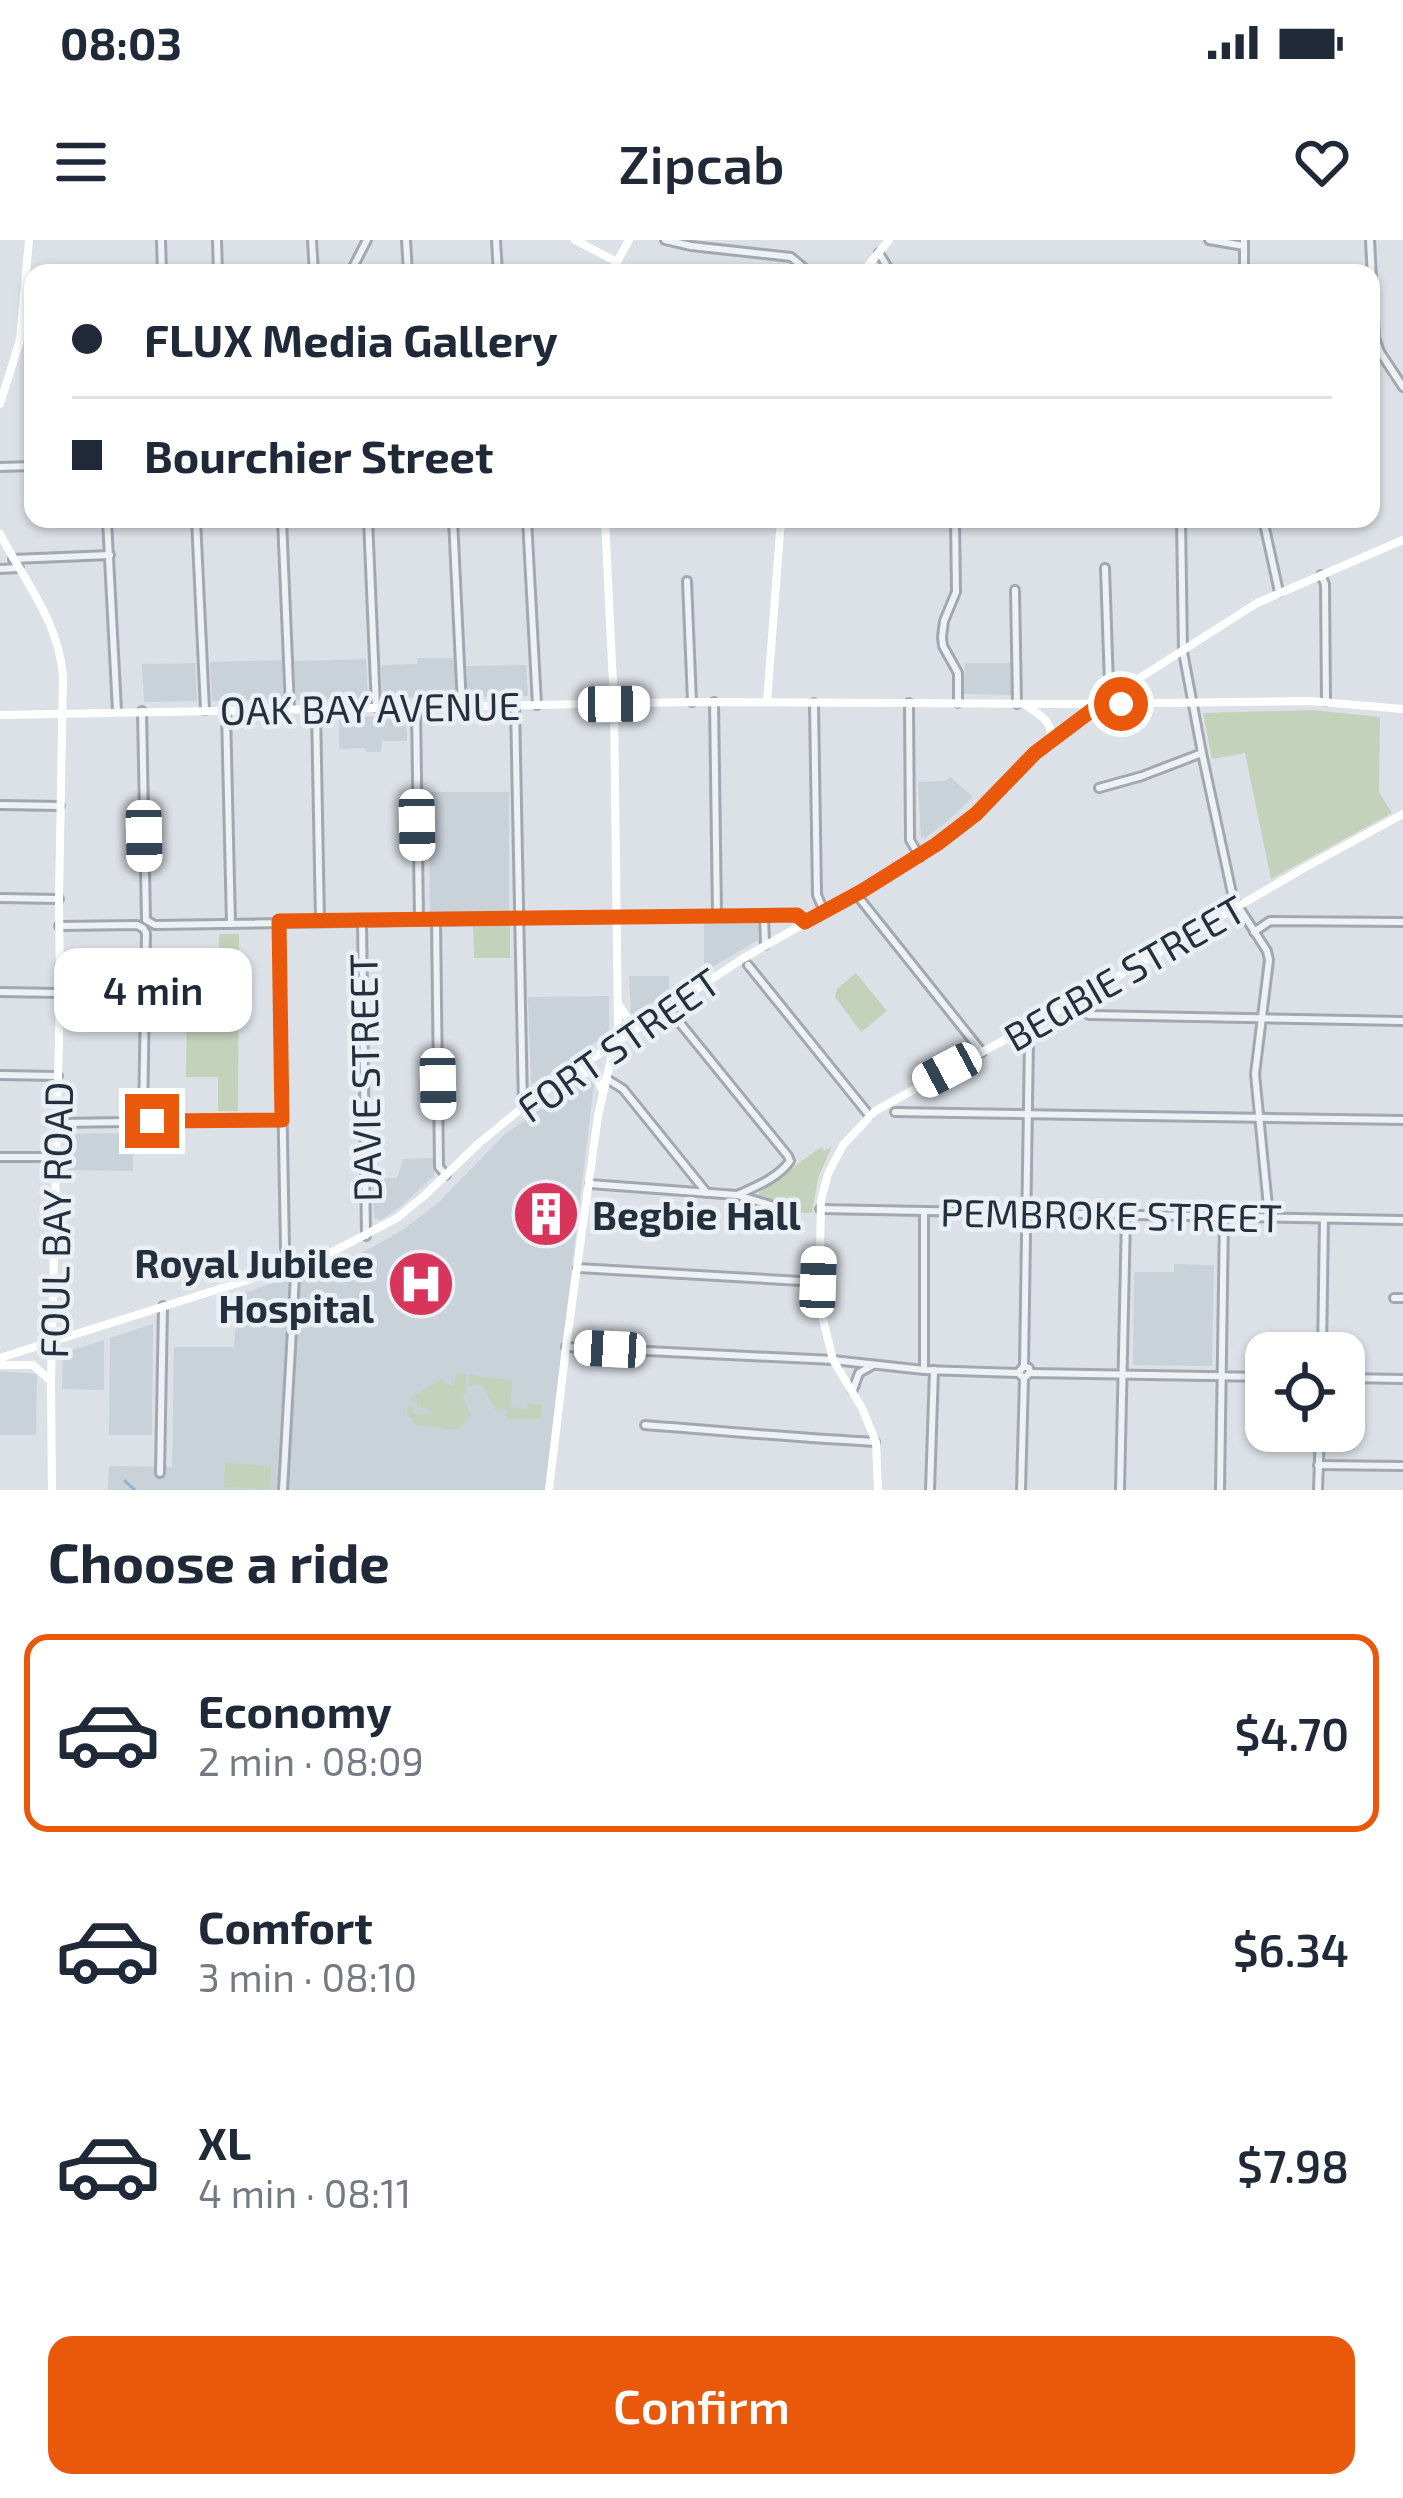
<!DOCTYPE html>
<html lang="en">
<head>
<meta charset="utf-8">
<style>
	body { margin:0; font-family:"Exo 2",sans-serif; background:#f2f2f3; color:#1f2937; height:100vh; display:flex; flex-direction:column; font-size:45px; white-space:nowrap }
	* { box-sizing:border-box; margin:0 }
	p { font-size:39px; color:#747a83 }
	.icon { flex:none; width:66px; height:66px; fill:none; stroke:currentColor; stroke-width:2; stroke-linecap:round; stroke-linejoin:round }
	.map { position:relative; height:1250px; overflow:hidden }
	.details { display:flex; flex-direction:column; background:#fff; flex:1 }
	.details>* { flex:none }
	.hud { position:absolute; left:24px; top:24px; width:1356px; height:264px; border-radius:24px; box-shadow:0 3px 9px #0004; display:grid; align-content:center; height:264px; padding:0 48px; background:#fff }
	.fabs { position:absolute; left:1245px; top:1092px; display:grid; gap:24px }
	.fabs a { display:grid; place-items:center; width:120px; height:120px; border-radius:24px; background:#fff; box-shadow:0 3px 9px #0004; font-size:60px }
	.end { position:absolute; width:54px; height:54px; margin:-27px; border:15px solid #ea580c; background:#fff; box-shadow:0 0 0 6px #fff }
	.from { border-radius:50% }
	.bubble { position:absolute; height:84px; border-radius:24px; background:#fff; box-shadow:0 3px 9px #0004; font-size:39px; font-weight:600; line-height:84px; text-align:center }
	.car { position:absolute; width:36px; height:72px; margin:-36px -18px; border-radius:15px; box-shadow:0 0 9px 3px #0007; background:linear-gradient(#fff 24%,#345 0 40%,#fff 0 76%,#345 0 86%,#fff 0) }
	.hud b { display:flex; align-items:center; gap:42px; height:114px; font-size:45px }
	.hud b+b { border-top:3px solid #e0e1e3 }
	.hud i { width:30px; height:30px; background:#1f2937 }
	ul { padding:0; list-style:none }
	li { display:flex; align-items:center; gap:36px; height:198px; margin:0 24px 18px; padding:0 24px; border:6px solid transparent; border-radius:24px }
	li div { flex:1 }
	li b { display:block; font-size:45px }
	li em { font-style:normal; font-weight:600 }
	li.active { border-color:#ea580c }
	li>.icon { width:108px; height:108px; stroke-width:1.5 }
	h2 { padding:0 48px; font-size:54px; line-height:144px }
	.cta { display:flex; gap:24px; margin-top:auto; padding:24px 48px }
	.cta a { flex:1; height:138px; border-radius:24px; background:#ea580c; color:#fff; font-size:48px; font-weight:600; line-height:138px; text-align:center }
	.status { display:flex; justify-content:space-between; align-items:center; height:84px; padding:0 60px; background:#fff; direction:ltr }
	.status svg { height:33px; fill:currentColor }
	header { display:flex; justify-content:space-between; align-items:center; height:156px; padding:0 48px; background:#fff; font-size:54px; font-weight:600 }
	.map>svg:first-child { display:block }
</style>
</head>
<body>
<div class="status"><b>08:03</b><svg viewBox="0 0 49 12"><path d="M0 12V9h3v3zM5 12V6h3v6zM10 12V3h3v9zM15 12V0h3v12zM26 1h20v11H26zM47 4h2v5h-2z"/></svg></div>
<header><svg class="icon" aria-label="menu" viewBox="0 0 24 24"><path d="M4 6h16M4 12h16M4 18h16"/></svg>Zipcab<svg class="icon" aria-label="heart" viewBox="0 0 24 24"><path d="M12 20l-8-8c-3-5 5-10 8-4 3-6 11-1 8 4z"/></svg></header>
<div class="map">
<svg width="1403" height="1250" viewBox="0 0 1403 1250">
	<rect width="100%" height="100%" fill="#dce1e7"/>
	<!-- built -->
	<g fill="#c9d1d9">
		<polygon points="418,418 454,418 456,457 383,458 381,425 417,424"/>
		<polygon points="366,419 368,458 296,460 294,421"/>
		<polygon points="282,420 283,459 212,461 210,422"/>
		<polygon points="195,423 197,461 144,462 142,424"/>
		<polygon points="965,423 1010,423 1011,455 964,454"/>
		<polygon points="526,425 528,456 467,457 467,426"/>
		<polygon points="406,476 407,501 382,501 381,512 366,512 365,508 339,509 339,477"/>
		<polygon points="950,537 973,557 945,583 926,597 921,598 918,542 946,541"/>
		<polygon points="429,552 509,552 509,672 430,674"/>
		<polygon points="704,682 758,682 758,700 704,732"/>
		<polygon points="629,736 669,736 669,752 631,775"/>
		<polygon points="609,756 609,793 535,844 531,843 528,757"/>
		<polygon points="584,839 594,844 545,1250 108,1250 109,1226 172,1227 174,1107 234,1107 238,1055 360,1014 401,991 439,962 505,894"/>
		<polygon points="133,893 133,931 64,930 65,894"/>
		<polygon points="434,918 434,936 400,967 381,980 374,978 372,939 397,938 403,919"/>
		<polygon points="1174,1024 1214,1025 1212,1126 1133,1125 1134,1032 1174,1032"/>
		<polygon points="153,1084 152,1195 109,1195 110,1098"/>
		<polygon points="104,1100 104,1150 62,1149 63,1113"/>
		<polygon points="0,1131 37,1134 36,1195 0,1195"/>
	</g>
	<!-- green -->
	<g fill="#c4d2bc">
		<polygon points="1313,470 1380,477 1379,552 1392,573 1271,639 1245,513 1212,519 1203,473"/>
		<polygon points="473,686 510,686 510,718 474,718"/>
		<polygon points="219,694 239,694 238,871 218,871 218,837 186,837 187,730 219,730"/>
		<polygon points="856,733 887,771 861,792 835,757 837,749"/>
		<path d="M 832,906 L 818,938 L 812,973 L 781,972 L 782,964 L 758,956 L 759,952 C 782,938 799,921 822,907 L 824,911 Z"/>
		<polygon points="456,1133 466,1135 465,1153 461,1155 471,1174 458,1190 415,1185 412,1178 407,1176 408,1166 413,1167 414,1174 429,1174 431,1170 417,1167 417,1160 409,1162 410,1158 444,1138 445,1143 454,1146"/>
		<polygon points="470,1135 512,1140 510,1167 527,1169 528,1163 542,1165 541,1179 506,1179 507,1172 503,1167 497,1172 481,1143 469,1146"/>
		<polygon points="225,1223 271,1226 270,1249 224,1247"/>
	</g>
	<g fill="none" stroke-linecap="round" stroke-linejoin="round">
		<!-- stream -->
		<polyline stroke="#93b3cb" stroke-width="3" points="125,1241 135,1250"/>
		<defs>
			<g id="street">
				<polyline points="161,0 162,33"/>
				<polyline points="217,0 218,33"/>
				<polyline points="312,0 314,33"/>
				<polyline points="406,0 408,33"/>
				<polyline points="496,0 498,33"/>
				<polyline points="665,0 691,6 791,17 810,33"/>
				<polyline points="1209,0 1244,6"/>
				<polyline points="1244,0 1244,33"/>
				<polyline points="1370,0 1375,98 1380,112 1403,147"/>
				<polyline points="879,13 891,33"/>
				<polyline points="350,33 367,0"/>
				<polyline points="0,227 33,226"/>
				<polyline points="196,279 205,470"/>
				<polyline points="282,279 290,468"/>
				<polyline points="368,279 376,467"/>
				<polyline points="453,279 462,466"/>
				<polyline points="527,279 537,465"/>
				<polyline points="955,279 956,352 944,381 942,397 943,406 958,433 958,463"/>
				<polyline points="1181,279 1183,412 1202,513 1233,658 1267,711 1269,720 1255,834 1269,977"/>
				<polyline points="1263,279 1279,352"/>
				<polyline points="107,280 117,471"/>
				<polyline points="13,319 110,315"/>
				<polyline points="1105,328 1109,445 1113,455"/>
				<polyline points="0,329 19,328"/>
				<polyline points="1321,335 1325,344 1326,461"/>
				<polyline points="687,341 692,462"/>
				<polyline points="1015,350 1017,464"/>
				<polyline points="714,462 717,675"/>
				<polyline points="814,463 817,655 824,671"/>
				<polyline points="909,463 910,600 920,617"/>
				<polyline points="515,465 523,867"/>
				<polyline points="416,467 419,680"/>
				<polyline points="316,469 320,681"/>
				<polyline points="142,471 146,680 155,685 797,675 805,682"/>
				<polyline points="226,472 231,684"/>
				<polyline points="1099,548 1142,536 1202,513"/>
				<polyline points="0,565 60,566"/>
				<polyline points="856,654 982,812"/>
				<polyline points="0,658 59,659"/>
				<polyline points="764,675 765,705"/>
				<polyline points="436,679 439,927 446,935"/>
				<polyline points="279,681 285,1008 295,1036 283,1250"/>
				<polyline points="362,681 366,996"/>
				<polyline points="59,686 137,685 143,688 146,693 143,881"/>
				<polyline points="1254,692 1270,681 1403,682"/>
				<polyline points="748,725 869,875"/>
				<polyline points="0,752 60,753"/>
				<polyline points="1077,760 1083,772 1089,775 1403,781"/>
				<path d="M 667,767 L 788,916 L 790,921 C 778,938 755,947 737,955"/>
				<polyline points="0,835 58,836"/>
				<polyline points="607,839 623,849 707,953"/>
				<polyline points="895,872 1403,880"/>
				<polyline points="57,883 282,880"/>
				<polyline points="0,917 56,917"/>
				<polyline points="590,944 737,955 777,967"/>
				<polyline points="820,969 1403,980"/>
				<polyline points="924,971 924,1129"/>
				<polyline points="578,1028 818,1042"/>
				<polyline points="1394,1058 1403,1058"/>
				<polyline points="566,1107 833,1120 924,1130 1018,1133"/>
				<polyline points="1322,1113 1324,979"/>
				<polyline points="1024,1126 1029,798 1027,788"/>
				<polyline points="1030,1133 1266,1137"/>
				<polyline points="1344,1138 1403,1139"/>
				<polyline points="853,1150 859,1133 873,1125"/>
				<path d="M 645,1185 C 722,1191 798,1198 875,1202"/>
				<polyline points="1318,1225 1403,1226"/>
				<polyline points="160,1233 163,1066"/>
				<polyline points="930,1250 934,1130"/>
				<polyline points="1021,1250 1024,1138 1018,1133 1024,1126 1029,1128 1030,1133 1024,1138"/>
				<polyline points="1120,1250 1126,976"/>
				<polyline points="1220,1250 1224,977"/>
				<polyline points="1318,1250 1320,1191"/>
			</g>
		</defs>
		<!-- street casing -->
		<use href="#street" stroke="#a1a8b1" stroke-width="12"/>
		<!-- street -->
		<use href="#street" stroke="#eff2f5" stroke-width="6"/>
		<!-- secondary -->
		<g stroke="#fff" stroke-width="8">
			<polyline points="575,0 617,22"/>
			<polyline points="611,33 629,0"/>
			<polyline points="862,33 889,0"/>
			<polyline points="0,164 20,100 29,0"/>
			<path d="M 0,294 C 25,342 58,380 63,436 L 59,659 L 60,753 L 51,1141 L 52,1250"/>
			<polyline points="767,462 781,279"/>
			<path d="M 1027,466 C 1040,475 1054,482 1050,499"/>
			<polyline points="0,475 692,462 1083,464 1310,461 1403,469"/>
			<polyline points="619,765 629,780 643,784"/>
			<polyline points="574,834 590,832 595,834 602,850"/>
			<polyline points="0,1118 292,1026 334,1011 397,978 424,956 478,904 523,867 567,835 742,719 920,617 976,574 1043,506 1113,455 1257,363 1403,300"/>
			<polyline points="0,1125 33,1125 51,1141"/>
			<polyline points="549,1250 566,1107 598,876 618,788 614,464 605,279"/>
			<polyline points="878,1250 876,1202 862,1168 833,1120 819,1063 821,960 828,934 843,905 875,871 1077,760 1304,628 1403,574"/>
		</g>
	</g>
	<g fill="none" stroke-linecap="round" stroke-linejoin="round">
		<!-- route -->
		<polyline stroke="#ea580c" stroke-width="15" points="152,881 282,880 279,681 797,675 805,682 862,651 937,604 976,574 1035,513 1100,464 1121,464"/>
	</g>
	<!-- icons -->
	<defs>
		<symbol id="building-disc" viewBox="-11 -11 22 22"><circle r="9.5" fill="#d8355d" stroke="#ebf0f5"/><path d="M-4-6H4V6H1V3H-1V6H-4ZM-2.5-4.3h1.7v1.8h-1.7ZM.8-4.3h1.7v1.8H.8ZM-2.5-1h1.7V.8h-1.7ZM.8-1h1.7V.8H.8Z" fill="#fff"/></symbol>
		<symbol id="hospital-disc" viewBox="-11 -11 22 22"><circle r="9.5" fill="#d8355d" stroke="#ebf0f5"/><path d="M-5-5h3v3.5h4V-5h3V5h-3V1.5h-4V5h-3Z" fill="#fff"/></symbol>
	</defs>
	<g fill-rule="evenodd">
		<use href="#building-disc" x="508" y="936" width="76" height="76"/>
		<use href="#hospital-disc" x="383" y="1006" width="76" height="76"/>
	</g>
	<g text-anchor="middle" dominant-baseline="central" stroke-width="9" stroke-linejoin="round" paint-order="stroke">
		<!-- street labels -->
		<g font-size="39" fill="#24303e" stroke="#ebf0f5">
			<text transform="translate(370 467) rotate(-1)">OAK BAY AVENUE</text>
			<text transform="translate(1124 732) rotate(-30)">BEGBIE STREET</text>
			<text transform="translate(618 804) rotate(-35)">FORT STREET</text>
			<text transform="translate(364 838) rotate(-91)">DAVIE STREET</text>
			<text transform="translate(1111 974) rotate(1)">PEMBROKE STREET</text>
			<text transform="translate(55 980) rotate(-89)">FOUL BAY ROAD</text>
		</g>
		<!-- poi labels -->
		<g font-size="39" font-weight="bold" fill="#24303e" stroke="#ebf0f5" text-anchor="start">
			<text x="592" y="974">Begbie Hall</text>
			<text x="374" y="1022" text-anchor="end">Royal Jubilee<tspan x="374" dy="45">Hospital</tspan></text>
		</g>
	</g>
</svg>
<div class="fabs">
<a><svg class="icon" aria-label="locate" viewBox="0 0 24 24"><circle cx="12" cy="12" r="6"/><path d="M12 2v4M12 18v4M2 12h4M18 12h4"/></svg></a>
</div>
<i class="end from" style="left:1121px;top:464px"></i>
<i class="end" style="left:152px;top:881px"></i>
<div class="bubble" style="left:54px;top:708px;width:198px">4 min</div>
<i class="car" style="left:614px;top:464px;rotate:89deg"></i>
<i class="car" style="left:417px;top:585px;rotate:179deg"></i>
<i class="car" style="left:144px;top:596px;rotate:179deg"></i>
<i class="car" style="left:947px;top:830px;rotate:242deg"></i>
<i class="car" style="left:438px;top:844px;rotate:179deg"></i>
<i class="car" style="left:818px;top:1042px;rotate:2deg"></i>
<i class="car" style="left:610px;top:1109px;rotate:273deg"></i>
<div class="hud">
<b><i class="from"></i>FLUX Media Gallery</b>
<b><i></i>Bourchier Street</b>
</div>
</div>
<section class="details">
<h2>Choose a ride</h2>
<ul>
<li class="active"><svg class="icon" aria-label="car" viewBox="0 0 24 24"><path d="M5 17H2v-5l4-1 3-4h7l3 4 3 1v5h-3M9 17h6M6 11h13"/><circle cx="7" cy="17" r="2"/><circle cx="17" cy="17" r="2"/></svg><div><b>Economy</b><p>2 min · 08:09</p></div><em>$4.70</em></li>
<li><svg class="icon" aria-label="car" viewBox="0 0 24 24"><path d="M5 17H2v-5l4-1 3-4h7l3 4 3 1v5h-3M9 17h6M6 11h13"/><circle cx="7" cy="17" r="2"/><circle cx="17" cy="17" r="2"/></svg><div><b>Comfort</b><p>3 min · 08:10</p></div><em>$6.34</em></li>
<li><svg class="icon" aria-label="car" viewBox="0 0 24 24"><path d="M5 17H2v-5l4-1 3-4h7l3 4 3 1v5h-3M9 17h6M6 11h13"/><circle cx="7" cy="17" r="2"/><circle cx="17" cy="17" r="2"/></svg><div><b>XL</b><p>4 min · 08:11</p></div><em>$7.98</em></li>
</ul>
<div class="cta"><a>Confirm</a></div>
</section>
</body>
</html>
